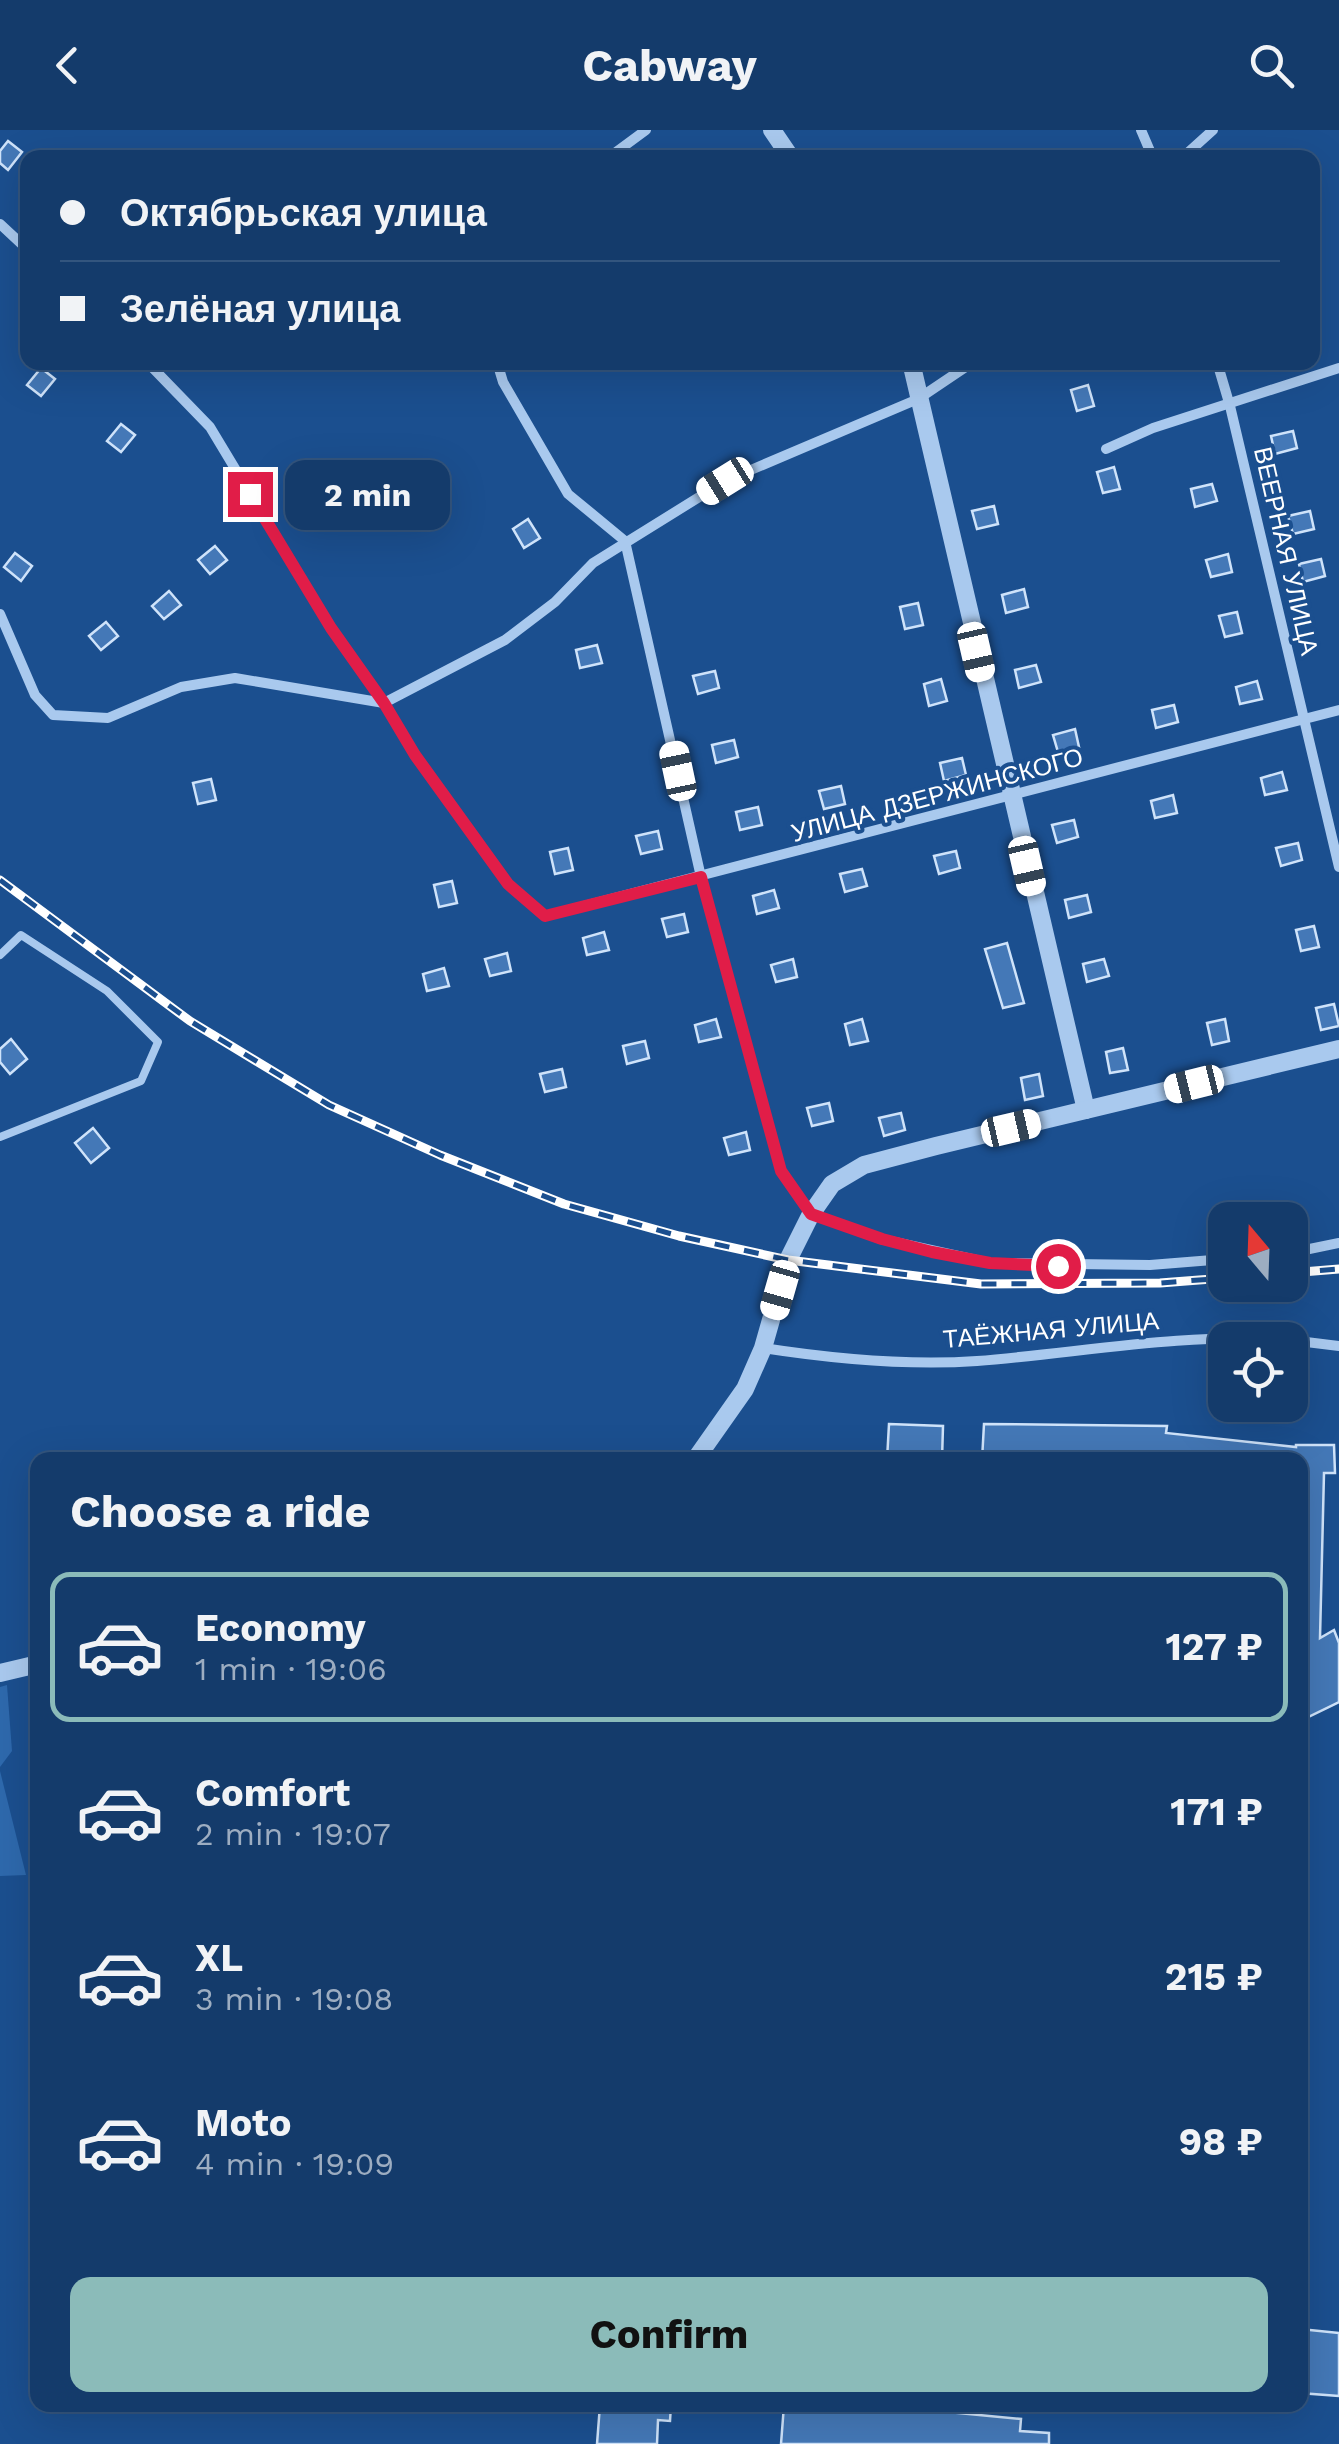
<!DOCTYPE html>
<html lang="en">
<head>
<meta charset="utf-8">
<style>
	body { margin:0; font-family:"Work Sans",sans-serif; background:#1d4271; color:#f1f3f6; height:100vh; display:flex; flex-direction:column; font-size:38px; white-space:nowrap }
	* { box-sizing:border-box; margin:0 }
	p { font-size:32px; color:#9dadc1 }
	.icon { flex:none; width:55px; height:55px; fill:none; stroke:currentColor; stroke-width:2; stroke-linecap:round; stroke-linejoin:round }
	.map { position:relative; flex:1; overflow:hidden }
	.side { position:absolute; left:30px; top:1322px; width:1278px; height:960px; display:flex; flex-direction:column; background:#143b6b; border-radius:20px; box-shadow:0 10px 40px #0002,0 0 0 2px #33557e }
	.side>* { flex:none }
	.banner { position:absolute; left:20px; top:20px; width:1300px; height:220px; border-radius:20px; box-shadow:0 10px 40px #0002,0 0 0 2px #33557e; display:grid; align-content:center; height:220px; padding:0 40px; background:#143b6b }
	.needle { width:65px; rotate:341deg }
	.tools { position:absolute; left:1208px; top:1072px; display:grid; gap:20px }
	.tools a { display:grid; place-items:center; width:100px; height:100px; border-radius:20px; background:#143b6b; box-shadow:0 10px 40px #0002,0 0 0 2px #33557e; font-size:50px }
	.end { position:absolute; width:45px; height:45px; margin:-22px; border:12px solid #e11d48; background:#fff; box-shadow:0 0 0 5px #fff }
	.from { border-radius:50% }
	.bubble { position:absolute; height:70px; border-radius:20px; background:#143b6b; box-shadow:0 10px 40px #0002,0 0 0 2px #33557e; font-size:32px; font-weight:700; line-height:70px; text-align:center }
	.car { position:absolute; width:30px; height:60px; margin:-30px -15px; border-radius:12px; box-shadow:0 0 8px 2px #0007; background:linear-gradient(#fff 24%,#345 0 40%,#fff 0 76%,#345 0 86%,#fff 0) }
	.banner b { display:flex; align-items:center; gap:35px; height:95px; font-size:38px }
	.banner b+b { border-top:2px solid #33557e }
	.banner i { width:25px; height:25px; background:#f1f3f6 }
	ul { padding:0; list-style:none }
	li { display:flex; align-items:center; gap:30px; height:150px; margin:0 20px 15px; padding:0 20px; border:5px solid transparent; border-radius:20px }
	li div { flex:1 }
	li b { display:block; font-size:38px }
	li em { font-style:normal; font-weight:700 }
	li.active { border-color:#8bbbb9 }
	li>.icon { width:90px; height:90px; stroke-width:1.5 }
	h2 { padding:0 40px; font-size:45px; line-height:120px }
	.primary-button { display:flex; gap:20px; margin-top:auto; padding:20px 40px }
	.primary-button a { flex:1; height:115px; border-radius:20px; background:#8bbbb9; color:#111; font-size:40px; font-weight:700; line-height:115px; text-align:center }
	header { display:flex; justify-content:space-between; align-items:center; height:130px; padding:0 40px; background:#143b6b; font-size:45px; font-weight:700 }
	.map>svg:first-child { display:block }
</style>
</head>
<body>
<header><svg class="icon" aria-label="back" viewBox="0 0 24 24"><path d="M15 5l-7 7 7 7"/></svg>Cabway<svg class="icon" aria-label="search" viewBox="0 0 24 24"><circle cx="10" cy="10" r="6"/><path d="M15 15l6 6"/></svg></header>
<div class="map">
<svg width="1339" height="2314" viewBox="0 0 1339 2314">
	<rect width="100%" height="100%" fill="#1b4f8f"/>
	<!-- green -->
	<g fill="#2e69ad">
		<polygon points="7,1555 12,1621 0,1637 0,1557"/>
		<polygon points="0,1641 26,1745 0,1746"/>
	</g>
	<!-- building -->
	<g fill="#4478b7" stroke="#cfe3fa" stroke-width="2.5">
		<polygon points="8,11 22,22 8,40 0,33 0,21"/>
		<polygon points="41,238 55,249 41,266 27,255"/>
		<polygon points="1088,255 1094,276 1077,281 1071,260"/>
		<polygon points="121,294 135,305 121,322 107,311"/>
		<polygon points="1293,301 1297,318 1275,324 1271,306"/>
		<polygon points="1114,337 1120,359 1103,363 1097,342"/>
		<polygon points="1212,354 1217,371 1195,377 1191,359"/>
		<polygon points="994,376 998,394 977,399 972,381"/>
		<polygon points="1310,381 1314,399 1293,404 1288,386"/>
		<polygon points="528,389 540,408 524,418 513,399"/>
		<polygon points="215,416 227,430 210,444 198,430"/>
		<polygon points="15,423 32,436 21,451 4,437"/>
		<polygon points="1228,424 1232,442 1211,447 1206,430"/>
		<polygon points="1321,429 1325,446 1303,452 1299,434"/>
		<polygon points="1024,459 1028,477 1006,483 1002,465"/>
		<polygon points="169,461 181,475 164,489 152,476"/>
		<polygon points="918,473 923,495 905,499 900,477"/>
		<polygon points="1237,482 1242,503 1225,507 1219,486"/>
		<polygon points="106,492 118,506 101,520 89,506"/>
		<polygon points="597,515 602,533 580,538 576,520"/>
		<polygon points="1036,535 1041,552 1019,558 1015,540"/>
		<polygon points="715,541 719,558 698,564 693,546"/>
		<polygon points="941,549 947,571 929,576 924,554"/>
		<polygon points="1257,551 1262,569 1240,574 1236,557"/>
		<polygon points="1174,575 1178,592 1156,598 1152,580"/>
		<polygon points="1075,599 1079,617 1058,622 1053,605"/>
		<polygon points="734,610 738,627 716,633 712,615"/>
		<polygon points="962,628 966,645 944,651 940,633"/>
		<polygon points="1282,642 1287,660 1265,665 1261,648"/>
		<polygon points="211,649 216,670 198,674 193,653"/>
		<polygon points="841,656 845,674 824,679 819,661"/>
		<polygon points="1173,665 1177,683 1155,688 1151,671"/>
		<polygon points="758,677 762,695 740,700 736,682"/>
		<polygon points="1074,690 1078,707 1057,713 1052,695"/>
		<polygon points="658,701 662,719 641,724 636,706"/>
		<polygon points="1298,713 1302,730 1281,736 1276,718"/>
		<polygon points="568,718 573,740 555,744 550,722"/>
		<polygon points="956,721 960,738 939,744 934,726"/>
		<polygon points="862,739 867,756 845,762 840,744"/>
		<polygon points="452,751 457,773 439,777 434,755"/>
		<polygon points="774,760 779,778 757,784 753,766"/>
		<polygon points="1087,765 1091,782 1069,788 1065,770"/>
		<polygon points="684,784 688,802 667,807 662,789"/>
		<polygon points="1314,796 1319,817 1301,821 1296,800"/>
		<polygon points="604,802 609,820 587,825 583,808"/>
		<polygon points="1007,813 1024,873 1003,878 985,819"/>
		<polygon points="507,823 511,841 490,846 485,829"/>
		<polygon points="793,829 797,847 776,852 771,835"/>
		<polygon points="1104,829 1109,846 1087,852 1083,834"/>
		<polygon points="444,838 449,856 427,861 423,844"/>
		<polygon points="1334,874 1339,896 1321,900 1316,878"/>
		<polygon points="716,889 721,907 699,912 695,895"/>
		<polygon points="862,889 868,911 850,915 845,894"/>
		<polygon points="1225,889 1229,911 1212,915 1207,893"/>
		<polygon points="11,909 27,929 10,944 0,932 0,919"/>
		<polygon points="645,911 649,928 627,934 623,916"/>
		<polygon points="1123,918 1128,940 1110,943 1106,922"/>
		<polygon points="562,939 566,957 545,962 540,944"/>
		<polygon points="1039,944 1043,966 1025,970 1021,948"/>
		<polygon points="829,973 833,991 812,996 807,978"/>
		<polygon points="901,983 905,1000 884,1006 879,988"/>
		<polygon points="93,998 109,1018 91,1033 75,1013"/>
		<polygon points="746,1002 750,1020 729,1025 724,1008"/>
		<polygon points="889,1294 943,1296 942,1330 887,1330"/>
		<polygon points="984,1294 1167,1296 1166,1303 1296,1317 1296,1315 1334,1315 1335,1343 1324,1343 1320,1508 1334,1500 1339,1513 1339,1572 1300,1591 1300,1330 982,1330"/>
		<polygon points="1300,2199 1339,2203 1339,2266 1300,2263"/>
		<polygon points="600,2275 671,2275 670,2291 658,2290 657,2314 597,2314"/>
		<polygon points="784,2275 875,2275 1021,2289 1020,2301 1049,2303 1049,2314 781,2314"/>
	</g>
	<g fill="none" stroke-linecap="round" stroke-linejoin="round">
		<!-- service -->
		<polyline stroke="#a9c9ee" stroke-width="8" points="0,825 21,805 107,861 158,912 141,951 0,1007"/>
		<!-- minor -->
		<g stroke="#a9c9ee" stroke-width="10">
			<polyline points="1141,0 1153,28"/>
			<polyline points="608,28 646,0"/>
			<polyline points="1182,28 1213,0"/>
			<polyline points="0,94 28,120"/>
			<polyline points="147,232 210,297 331,498 384,573 415,625 508,754 545,786 1339,580"/>
			<polyline points="497,232 503,252 568,364 625,411 701,747 781,1041 811,1084 881,1109 990,1133 1150,1135 1225,1129"/>
			<polyline points="1217,232 1230,276 1339,737"/>
			<polyline points="1106,319 1153,298 1339,238"/>
			<polyline points="0,484 35,565 53,585 108,588 181,557 235,548 384,573 505,510 555,472 593,433 725,351 918,269 973,232"/>
			<polyline points="1290,1123 1339,1113"/>
			<polyline points="1290,1210 1339,1216"/>
			<path d="M 763,1218 C 834,1229 905,1236 977,1231 C 1080,1223 1179,1203 1283,1210"/>
		</g>
		<!-- tertiary -->
		<g stroke="#a9c9ee" stroke-width="18">
			<polyline points="772,0 791,28"/>
			<polyline points="911,232 1086,980"/>
			<polyline points="695,1330 745,1259 763,1218 788,1130 811,1084 832,1054 864,1035 936,1016 1339,919"/>
			<polyline points="0,1543 38,1534"/>
		</g>
		<defs>
			<g id="rail">
				<polyline points="0,750 190,891 329,975 440,1025 564,1074 679,1106 788,1130 981,1154 1160,1153 1225,1148"/>
				<polyline points="1290,1143 1339,1139"/>
			</g>
		</defs>
		<!-- rail casing -->
		<use href="#rail" stroke="#fff" stroke-width="9"/>
		<!-- rail -->
		<use href="#rail" stroke="#1b4f8f" stroke-width="5" stroke-dasharray="15" stroke-linecap="butt"/>
	</g>
	<g fill="none" stroke-linecap="round" stroke-linejoin="round">
		<!-- route -->
		<polyline stroke="#e11d48" stroke-width="12" points="250,364 331,498 384,573 415,625 508,754 545,786 701,747 781,1041 811,1084 882,1109 932,1122 990,1133 1058,1136"/>
	</g>
	<g text-anchor="middle" dominant-baseline="central" stroke-width="8" stroke-linejoin="round" paint-order="stroke">
		<!-- street labels -->
		<g font-size="25" fill="#fff" stroke="#1b4f8f">
			<text transform="translate(1286 421) rotate(77)">ВЕЕРНАЯ УЛИЦА</text>
			<text transform="translate(937 665) rotate(-15)">УЛИЦА ДЗЕРЖИНСКОГО</text>
			<text transform="translate(1051 1200) rotate(-5)">ТАЁЖНАЯ УЛИЦА</text>
		</g>
	</g>
</svg>
<div class="tools">
<a><svg class="needle" viewBox="-14 -14 28 28"><path d="M0-13l5 13h-10z" fill="#e53935"/><path d="M0 13l5-13h-10z" fill="#9dadc1"/></svg></a>
<a><svg class="icon" aria-label="locate" viewBox="0 0 24 24"><circle cx="12" cy="12" r="6"/><path d="M12 2v4M12 18v4M2 12h4M18 12h4"/></svg></a>
</div>
<i class="end from" style="left:1058px;top:1136px"></i>
<i class="end" style="left:250px;top:364px"></i>
<div class="bubble" style="left:285px;top:330px;width:165px">2 min</div>
<i class="car" style="left:725px;top:351px;rotate:238deg"></i>
<i class="car" style="left:976px;top:522px;rotate:167deg"></i>
<i class="car" style="left:678px;top:641px;rotate:348deg"></i>
<i class="car" style="left:1027px;top:736px;rotate:167deg"></i>
<i class="car" style="left:1194px;top:954px;rotate:256deg"></i>
<i class="car" style="left:1011px;top:998px;rotate:77deg"></i>
<i class="car" style="left:780px;top:1160px;rotate:196deg"></i>
<div class="banner">
<b><i class="from"></i>Октябрьская улица</b>
<b><i></i>Зелёная улица</b>
</div>
<section class="side">
<h2>Choose a ride</h2>
<ul>
<li class="active"><svg class="icon" aria-label="car" viewBox="0 0 24 24"><path d="M5 17H2v-5l4-1 3-4h7l3 4 3 1v5h-3M9 17h6M6 11h13"/><circle cx="7" cy="17" r="2"/><circle cx="17" cy="17" r="2"/></svg><div><b>Economy</b><p>1 min · 19:06</p></div><em>127 ₽</em></li>
<li><svg class="icon" aria-label="car" viewBox="0 0 24 24"><path d="M5 17H2v-5l4-1 3-4h7l3 4 3 1v5h-3M9 17h6M6 11h13"/><circle cx="7" cy="17" r="2"/><circle cx="17" cy="17" r="2"/></svg><div><b>Comfort</b><p>2 min · 19:07</p></div><em>171 ₽</em></li>
<li><svg class="icon" aria-label="car" viewBox="0 0 24 24"><path d="M5 17H2v-5l4-1 3-4h7l3 4 3 1v5h-3M9 17h6M6 11h13"/><circle cx="7" cy="17" r="2"/><circle cx="17" cy="17" r="2"/></svg><div><b>XL</b><p>3 min · 19:08</p></div><em>215 ₽</em></li>
<li><svg class="icon" aria-label="car" viewBox="0 0 24 24"><path d="M5 17H2v-5l4-1 3-4h7l3 4 3 1v5h-3M9 17h6M6 11h13"/><circle cx="7" cy="17" r="2"/><circle cx="17" cy="17" r="2"/></svg><div><b>Moto</b><p>4 min · 19:09</p></div><em>98 ₽</em></li>
</ul>
<div class="primary-button"><a>Confirm</a></div>
</section>
</div>
</body>
</html>
